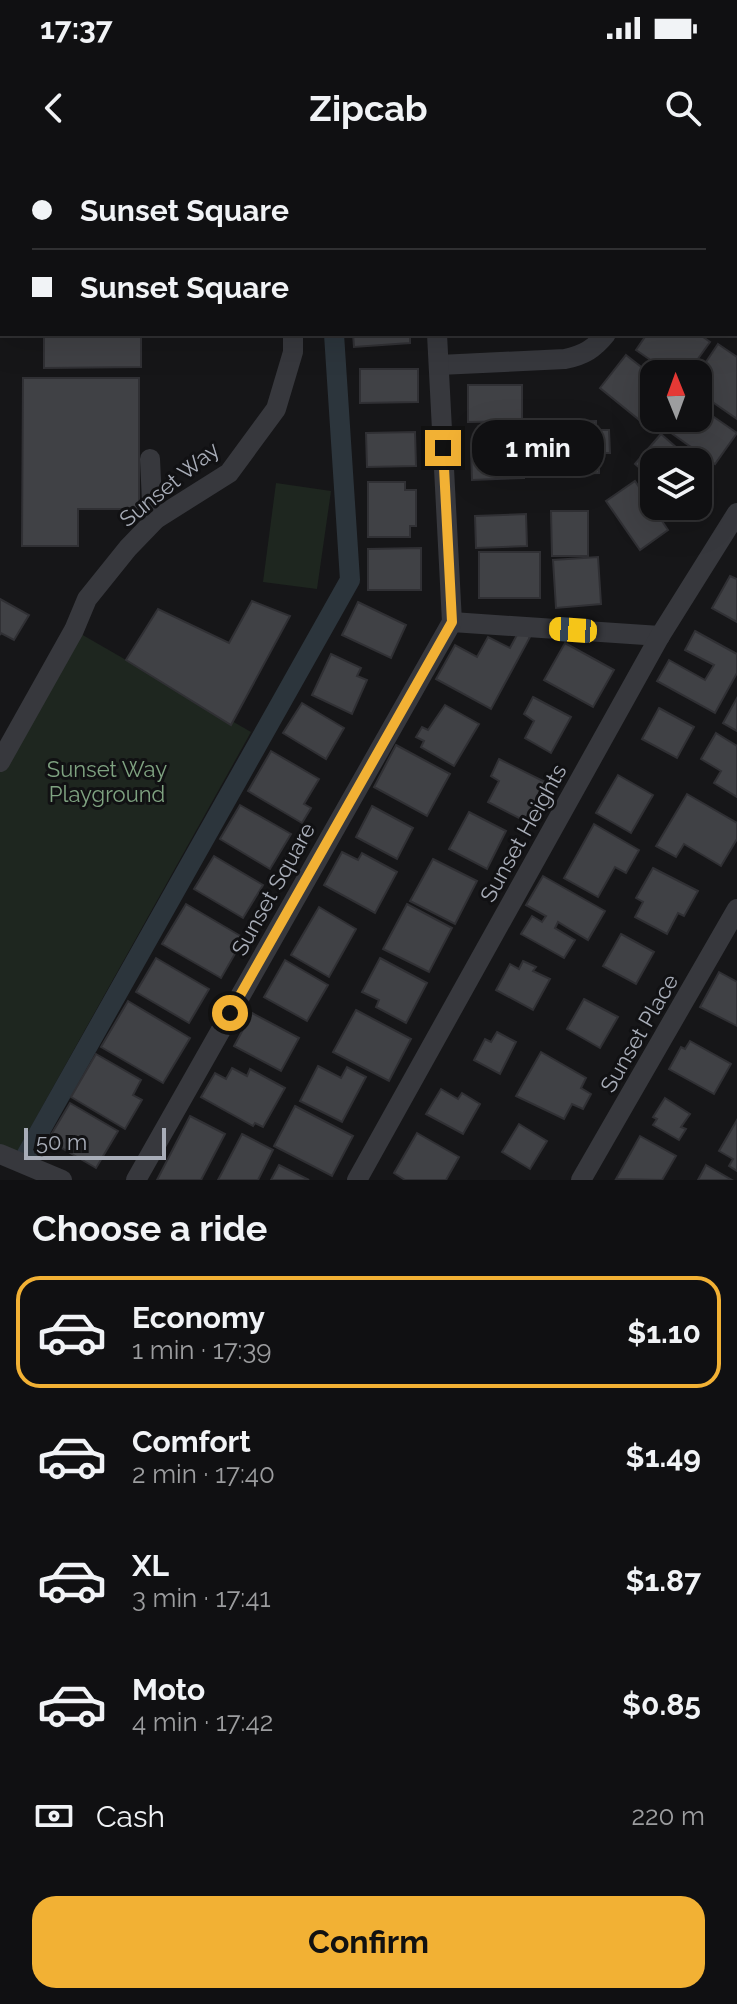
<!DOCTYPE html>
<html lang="en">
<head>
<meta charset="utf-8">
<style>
	body { margin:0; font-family:Raleway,sans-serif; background:#19191b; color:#f1f3f6; height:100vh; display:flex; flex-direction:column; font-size:30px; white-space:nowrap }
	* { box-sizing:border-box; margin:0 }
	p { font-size:26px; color:#9c9d9f }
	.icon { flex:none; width:44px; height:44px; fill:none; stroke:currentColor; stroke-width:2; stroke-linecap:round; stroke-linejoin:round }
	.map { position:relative; height:1020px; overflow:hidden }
	.sheet { display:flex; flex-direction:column; background:#101012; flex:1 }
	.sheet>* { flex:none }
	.top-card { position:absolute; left:0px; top:0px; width:738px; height:176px; box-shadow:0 8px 32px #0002,0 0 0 2px #303032; display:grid; align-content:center; height:176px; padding:0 32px; background:#101012 }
	.needle { width:52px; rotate:359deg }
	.controls { position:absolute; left:640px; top:200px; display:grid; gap:16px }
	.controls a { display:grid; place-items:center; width:72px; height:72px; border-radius:16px; background:#101012; box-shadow:0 8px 32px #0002,0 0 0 2px #303032; font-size:40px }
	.scale { position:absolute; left:24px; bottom:20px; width:142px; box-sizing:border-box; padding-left:8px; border:4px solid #a8adb8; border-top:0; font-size:22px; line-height:28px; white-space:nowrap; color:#a8adb8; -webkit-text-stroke:6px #111113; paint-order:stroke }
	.end { position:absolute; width:36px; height:36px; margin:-18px; border:10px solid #f2b134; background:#111; box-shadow:0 0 0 4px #111 }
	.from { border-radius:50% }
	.bubble { position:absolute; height:56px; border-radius:24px; background:#101012; box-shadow:0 8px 32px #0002,0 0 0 2px #303032; font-size:26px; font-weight:700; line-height:56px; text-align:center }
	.car { position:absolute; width:24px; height:48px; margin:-24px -12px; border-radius:10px; box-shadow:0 0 6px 2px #0007; background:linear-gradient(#f5c518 24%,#345 0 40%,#f5c518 0 76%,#345 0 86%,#f5c518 0) }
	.top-card b { display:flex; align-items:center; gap:28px; height:76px; font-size:30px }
	.top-card b+b { border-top:2px solid #303032 }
	.top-card i { width:20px; height:20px; background:#f1f3f6 }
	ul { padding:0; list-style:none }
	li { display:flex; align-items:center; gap:24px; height:112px; margin:0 16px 12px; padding:0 16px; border:4px solid transparent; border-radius:24px }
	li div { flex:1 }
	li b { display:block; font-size:30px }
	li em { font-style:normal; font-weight:700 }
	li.active { border-color:#f2b134 }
	li>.icon { width:72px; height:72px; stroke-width:1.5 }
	h2 { padding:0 32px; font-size:36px; line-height:96px }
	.pay { display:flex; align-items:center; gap:20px; height:88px; padding:0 32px; font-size:30px }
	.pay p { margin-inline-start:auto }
	.button { display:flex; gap:16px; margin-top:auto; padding:16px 32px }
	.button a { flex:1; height:92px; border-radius:24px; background:#f2b134; color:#111; font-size:32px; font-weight:700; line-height:92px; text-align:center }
	.status { display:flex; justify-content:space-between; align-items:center; height:56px; padding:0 40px; background:#101012; direction:ltr }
	.status svg { height:22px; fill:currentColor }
	header { display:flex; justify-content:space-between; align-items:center; height:104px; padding:0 32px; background:#101012; font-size:36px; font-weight:700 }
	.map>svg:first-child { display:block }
</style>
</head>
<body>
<div class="status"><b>17:37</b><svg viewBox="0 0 49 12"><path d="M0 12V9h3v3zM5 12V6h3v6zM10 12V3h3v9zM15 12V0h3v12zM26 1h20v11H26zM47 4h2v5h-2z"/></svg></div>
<header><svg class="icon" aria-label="back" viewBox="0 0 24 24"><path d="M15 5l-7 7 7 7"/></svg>Zipcab<svg class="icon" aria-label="search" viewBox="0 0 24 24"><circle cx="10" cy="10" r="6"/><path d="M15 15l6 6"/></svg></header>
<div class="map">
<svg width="737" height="1020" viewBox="0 0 737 1020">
	<rect width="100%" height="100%" fill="#161618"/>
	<!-- green -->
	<g fill="#1e261f">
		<polygon points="276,323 331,331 317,429 263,422"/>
		<polygon points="74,470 251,572 13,999 0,994 0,602"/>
	</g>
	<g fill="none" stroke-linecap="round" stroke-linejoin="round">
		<!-- canal -->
		<g stroke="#2c353c" stroke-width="20">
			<polyline points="322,0 323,2"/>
			<polyline points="27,994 350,420 334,174"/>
		</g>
	</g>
	<!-- building -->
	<g fill="#404145" stroke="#303034" stroke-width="2">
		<polygon points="44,174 141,174 141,207 44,208"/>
		<polygon points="353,174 410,174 410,183 354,187"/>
		<polygon points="647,174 699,174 710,182 687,214 671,214 636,190"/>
		<polygon points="718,184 737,197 737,259 698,232 698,214"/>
		<polygon points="626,195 654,217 655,258 648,267 600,228"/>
		<polygon points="360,209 418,209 418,242 360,243"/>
		<polygon points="23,218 139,218 139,349 78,349 78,386 22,386"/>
		<polygon points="468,225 522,225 522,261 468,262"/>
		<polygon points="698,246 737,273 715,304 667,270 675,258 698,258"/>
		<polygon points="596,261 596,270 609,270 610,293 599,293 599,313 560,314 558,262"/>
		<polygon points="415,272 416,306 367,307 366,273"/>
		<polygon points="661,274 693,302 654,302 654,324 648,319 650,317 635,304"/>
		<polygon points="522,285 524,318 472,320 471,287"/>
		<polygon points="635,321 668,370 640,390 606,341"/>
		<polygon points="368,322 405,322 405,330 416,330 416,366 410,366 410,377 368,377"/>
		<polygon points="551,351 588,351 588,396 552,396"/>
		<polygon points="526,354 527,386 476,388 475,356"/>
		<polygon points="421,388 421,430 368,430 368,389"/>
		<rect x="479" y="392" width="61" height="46"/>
		<polygon points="598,397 601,444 556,448 553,400"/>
		<polygon points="730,416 737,419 737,462 712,448"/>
		<polygon points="0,439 29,455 14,480 1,473 0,475"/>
		<polygon points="252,441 290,456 231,565 126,500 158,449 229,483"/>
		<polygon points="358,442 406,465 391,498 342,475"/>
		<polygon points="519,471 530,477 491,549 436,519 455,485 477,497 488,477 510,488"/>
		<polygon points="695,471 737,494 737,513 715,553 657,521 669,500 705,520 714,505 685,490"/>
		<polygon points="565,483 614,510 593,547 544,520"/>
		<polygon points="331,494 361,508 357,516 367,520 352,554 312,535"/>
		<polygon points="533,537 571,557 551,593 525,578 534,561 524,554"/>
		<polygon points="737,538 737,571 723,563"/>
		<polygon points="302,543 344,568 326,599 283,573"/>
		<polygon points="445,545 479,564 454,606 421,587 424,581 416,577 422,567 428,570"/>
		<polygon points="659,548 694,567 677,598 642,579"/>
		<polygon points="716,573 737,586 737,637 714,623 721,611 701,599"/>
		<polygon points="396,585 450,614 427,656 374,627"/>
		<polygon points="271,591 319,619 304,644 311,648 302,663 248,631"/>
		<polygon points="499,599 545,622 525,661 488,642 499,621 491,616"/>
		<polygon points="618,615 653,635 631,673 596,653"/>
		<polygon points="687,634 737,663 737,679 721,706 684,684 676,697 656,686"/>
		<polygon points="240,645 291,674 270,709 220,679"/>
		<polygon points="372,646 413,668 397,699 356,677"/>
		<polygon points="469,652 506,671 487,709 449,689"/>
		<polygon points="594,664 639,690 626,713 615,707 598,737 564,718"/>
		<polygon points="342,692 358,700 362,693 397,712 375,753 324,725"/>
		<polygon points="214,696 263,725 243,758 194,729"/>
		<polygon points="433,699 477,721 455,764 410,741"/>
		<polygon points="653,708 698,731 684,756 678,753 667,774 635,757 643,742 636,738"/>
		<polygon points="543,716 605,751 588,780 558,762 555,768 575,780 564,798 521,774 532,756 542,762 546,756 526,745"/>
		<polygon points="186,744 244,778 221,818 162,784"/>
		<polygon points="407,744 452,768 429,812 383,789"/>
		<polygon points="319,747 356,769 329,817 291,795"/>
		<polygon points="621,774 654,792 636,824 603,806"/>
		<polygon points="156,798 209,829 189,863 136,832"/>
		<polygon points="380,798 427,823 406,863 376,847 379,840 362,832"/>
		<polygon points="285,800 328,825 307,861 264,837"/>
		<polygon points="523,801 536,807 533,811 550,819 533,850 496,830 510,804 519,809"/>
		<polygon points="719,812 737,822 737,866 700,847"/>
		<polygon points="584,839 618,857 600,888 567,869"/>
		<polygon points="128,841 190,878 163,923 101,887"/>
		<polygon points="356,850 411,879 389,921 333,892"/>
		<polygon points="252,853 299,878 281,911 234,886"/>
		<polygon points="497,872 516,882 500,914 474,900 485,879 491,882"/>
		<polygon points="690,881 731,904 714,934 669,909 681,887 685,889"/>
		<polygon points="541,892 586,918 581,928 591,934 583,949 572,944 564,959 516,936"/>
		<polygon points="96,894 141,920 133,935 142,940 125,969 71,937"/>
		<polygon points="318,906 341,918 347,907 366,917 342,962 300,941"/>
		<polygon points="232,908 247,916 250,909 285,928 263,967 255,963 253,966 201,937 215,913 226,919"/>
		<polygon points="441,929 458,939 462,933 480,944 463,974 426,954"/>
		<polygon points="665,938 690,954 681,967 686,969 679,980 653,965 657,959 653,957"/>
		<polygon points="70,943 118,971 96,1008 48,980"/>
		<polygon points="295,946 353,976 332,1016 274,986"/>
		<polygon points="190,956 225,974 201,1020 157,1020"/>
		<polygon points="737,960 737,1011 729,1006 733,999 719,991"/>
		<polygon points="519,964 547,981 530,1009 502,992"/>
		<polygon points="417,973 459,997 446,1020 405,1020 394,1013"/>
		<polygon points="242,974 273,990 258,1020 218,1020"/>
		<polygon points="640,976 676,996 662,1020 616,1019"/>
		<polygon points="279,1005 309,1020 271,1020"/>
		<polygon points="706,1005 732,1020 698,1020"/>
	</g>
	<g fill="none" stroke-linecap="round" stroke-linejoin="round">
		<!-- minor -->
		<g stroke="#37383d" stroke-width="20">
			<polyline points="290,0 290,2"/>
			<polyline points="430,0 430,2"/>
			<polyline points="516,2 549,2"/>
			<path d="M 439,205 L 565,199 C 584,195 594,189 606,174"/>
			<polyline points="150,299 152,342 156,359"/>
			<polyline points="452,462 660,476"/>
			<polyline points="0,602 74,470 87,439 128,388 156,359 229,313 276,249 293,192 293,174"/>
			<polyline points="0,994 62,1020"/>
			<polyline points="136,1020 452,462 437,174"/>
			<polyline points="357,1020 660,476 737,353"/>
			<polyline points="581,1020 737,749"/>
		</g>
	</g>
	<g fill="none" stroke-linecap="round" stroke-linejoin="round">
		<!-- route -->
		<polyline stroke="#f2b134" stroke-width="10" points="230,853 452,462 443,288"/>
	</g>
	<g text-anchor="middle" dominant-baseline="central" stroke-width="6" stroke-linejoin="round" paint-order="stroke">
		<!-- street labels -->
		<g font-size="22" fill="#a8adb8" stroke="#111113">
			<text transform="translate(169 324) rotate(-39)">Sunset Way</text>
			<text transform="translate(523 673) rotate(-61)">Sunset Heights</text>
			<text transform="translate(273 729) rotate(-61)">Sunset Square</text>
			<text transform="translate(639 873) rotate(-60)">Sunset Place</text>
		</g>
		<!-- park labels -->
		<g font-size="22" fill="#7fa381" stroke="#111113">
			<text x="107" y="609">Sunset Way<tspan x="107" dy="25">Playground</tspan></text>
		</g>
	</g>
</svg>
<div class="controls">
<a><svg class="needle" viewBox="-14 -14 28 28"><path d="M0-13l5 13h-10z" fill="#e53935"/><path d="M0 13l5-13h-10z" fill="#9c9d9f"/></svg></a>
<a><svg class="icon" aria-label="layers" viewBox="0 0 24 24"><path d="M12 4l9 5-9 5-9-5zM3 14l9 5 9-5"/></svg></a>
</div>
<div class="scale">50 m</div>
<i class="end from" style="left:230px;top:853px"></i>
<i class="end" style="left:443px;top:288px"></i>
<div class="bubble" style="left:472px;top:260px;width:132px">1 min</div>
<i class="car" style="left:573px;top:470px;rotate:274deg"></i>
<div class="top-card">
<b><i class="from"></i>Sunset Square</b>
<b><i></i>Sunset Square</b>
</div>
</div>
<section class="sheet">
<h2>Choose a ride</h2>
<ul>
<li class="active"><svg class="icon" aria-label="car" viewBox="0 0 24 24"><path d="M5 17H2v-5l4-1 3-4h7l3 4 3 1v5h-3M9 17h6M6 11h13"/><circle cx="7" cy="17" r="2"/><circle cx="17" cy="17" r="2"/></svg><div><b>Economy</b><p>1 min · 17:39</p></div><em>$1.10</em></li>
<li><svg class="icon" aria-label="car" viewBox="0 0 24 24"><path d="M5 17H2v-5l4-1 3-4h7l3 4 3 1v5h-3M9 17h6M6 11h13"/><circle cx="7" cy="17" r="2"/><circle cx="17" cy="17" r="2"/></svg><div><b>Comfort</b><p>2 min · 17:40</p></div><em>$1.49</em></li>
<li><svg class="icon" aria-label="car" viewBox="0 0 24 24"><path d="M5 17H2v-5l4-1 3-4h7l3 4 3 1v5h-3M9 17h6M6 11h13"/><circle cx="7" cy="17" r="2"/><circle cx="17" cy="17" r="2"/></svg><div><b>XL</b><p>3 min · 17:41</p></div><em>$1.87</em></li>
<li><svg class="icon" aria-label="car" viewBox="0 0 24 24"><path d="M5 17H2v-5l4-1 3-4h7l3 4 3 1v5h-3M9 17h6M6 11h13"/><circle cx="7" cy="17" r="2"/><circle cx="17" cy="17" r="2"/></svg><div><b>Moto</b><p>4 min · 17:42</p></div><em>$0.85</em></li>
</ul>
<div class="pay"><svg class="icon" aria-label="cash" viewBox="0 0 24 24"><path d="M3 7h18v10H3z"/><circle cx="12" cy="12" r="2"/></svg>Cash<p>220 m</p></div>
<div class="button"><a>Confirm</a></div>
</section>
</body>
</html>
